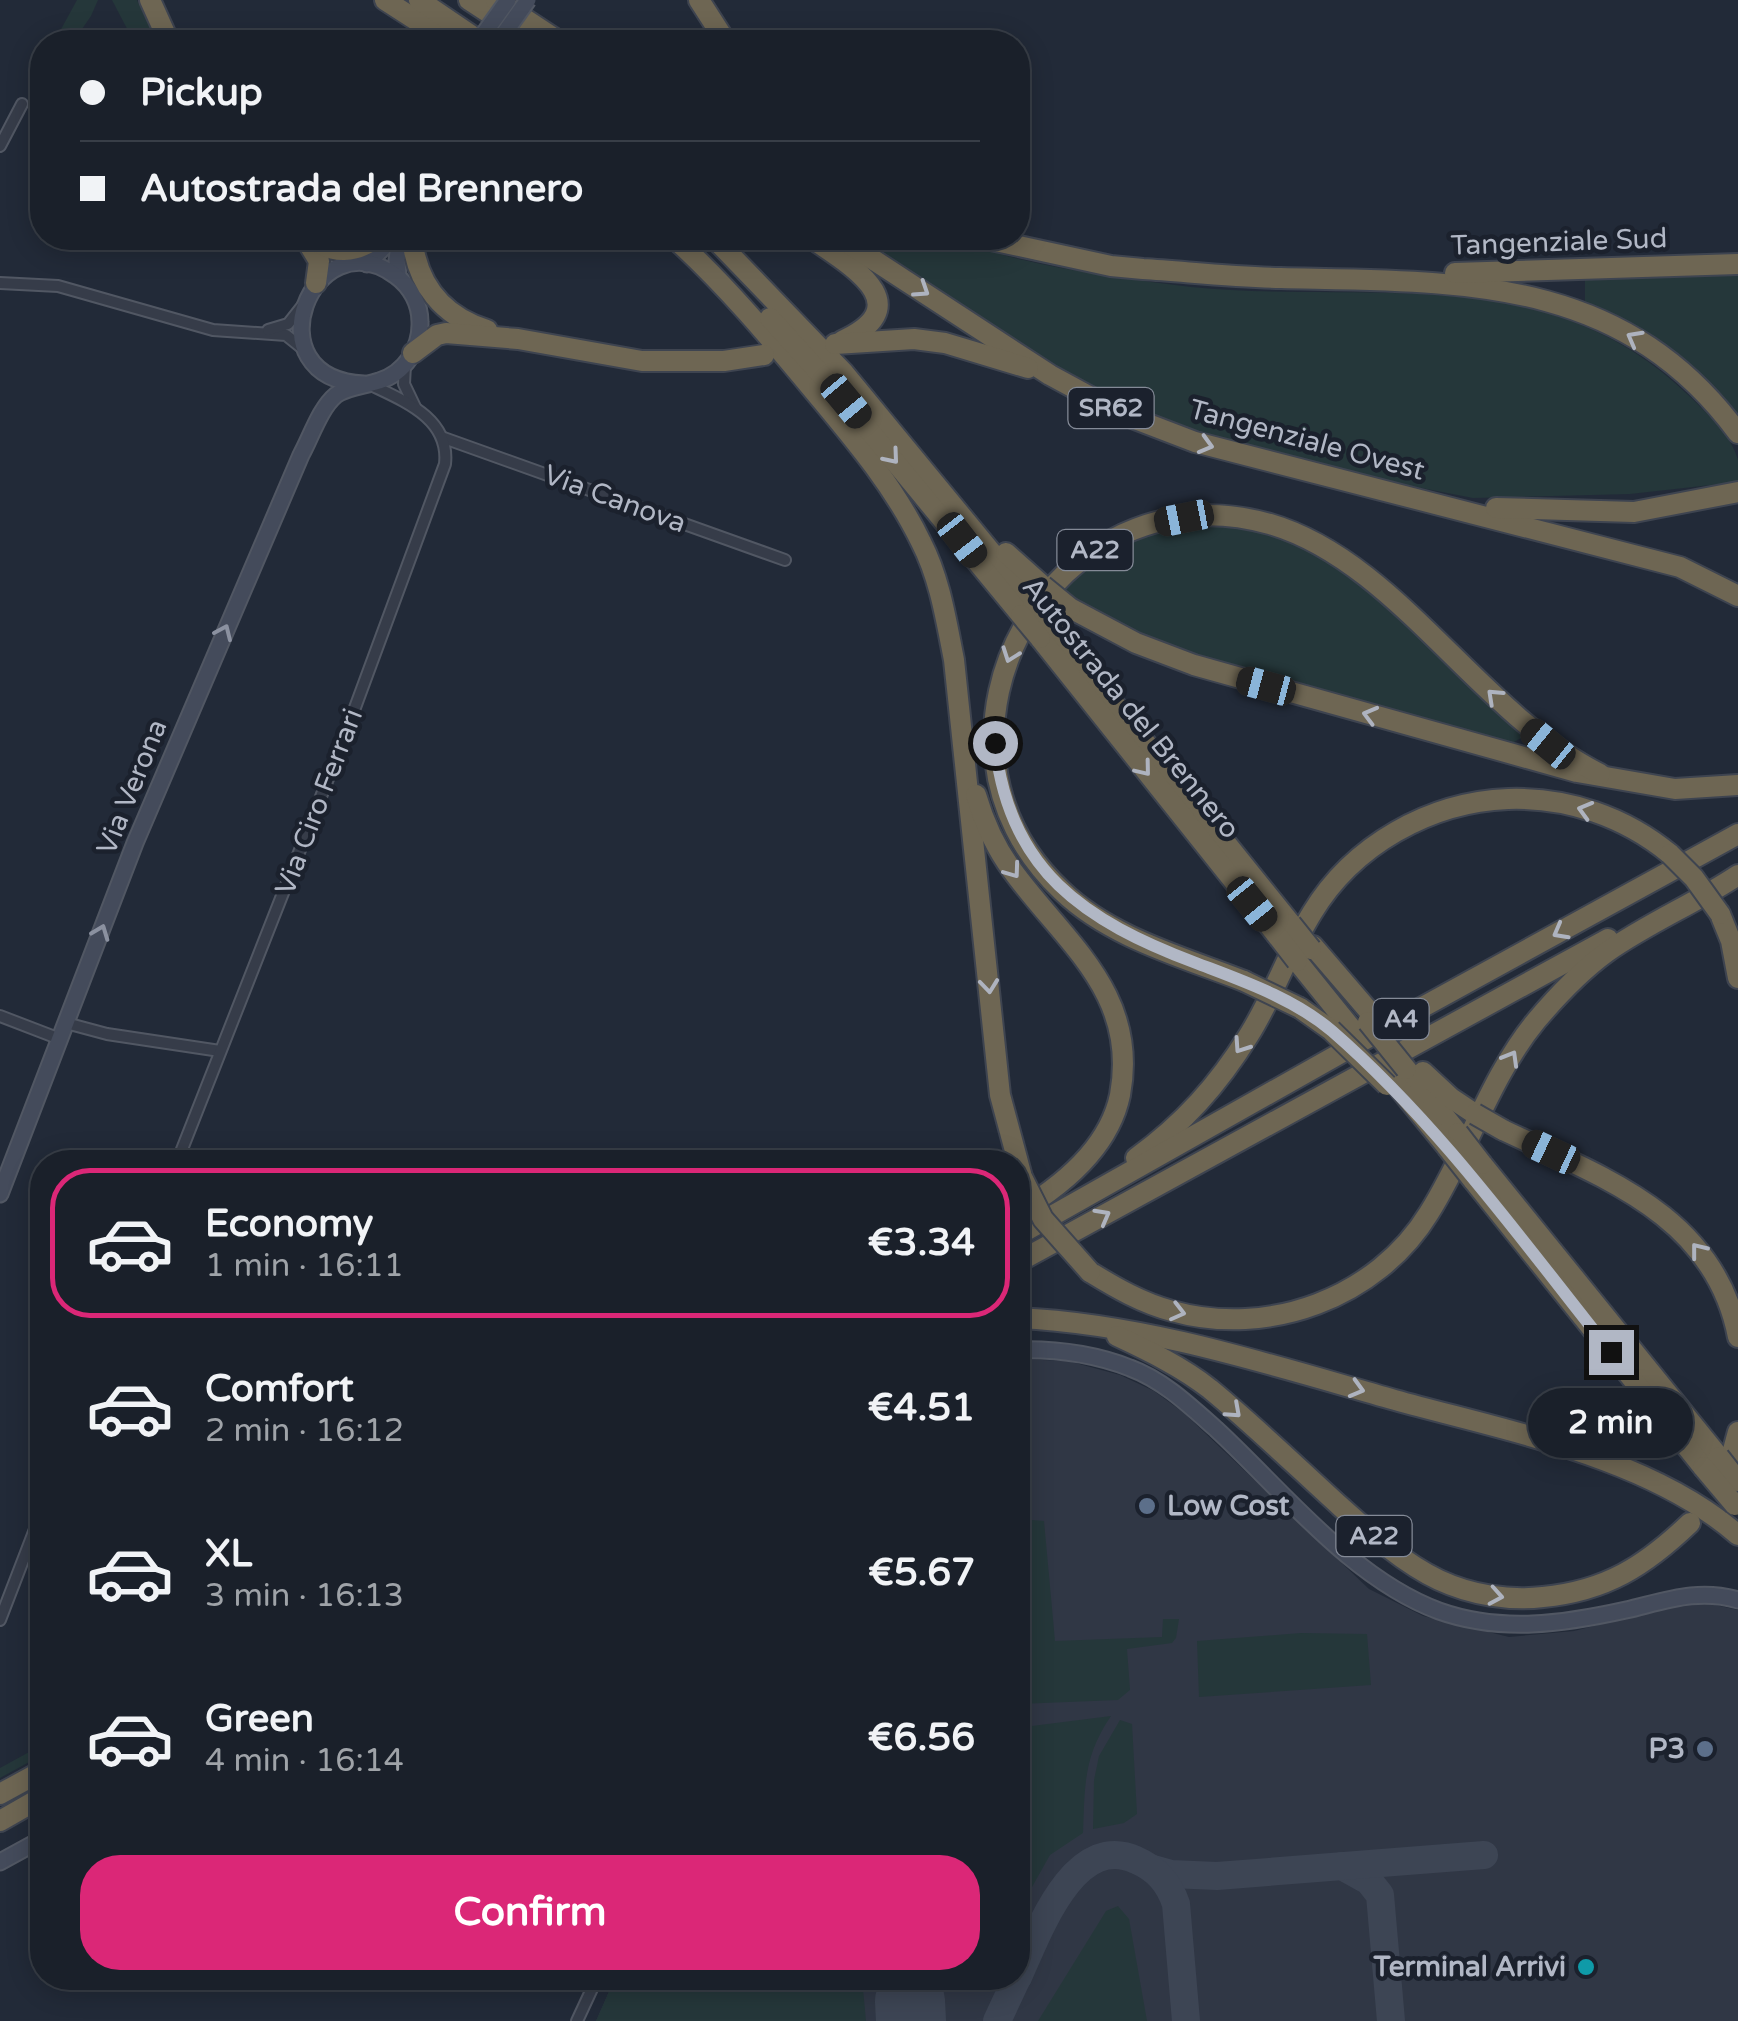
<!DOCTYPE html>
<html lang="en">
<head>
<meta charset="utf-8">
<style>
	body { margin:0; font-family:"Varela Round",sans-serif; background:#232832; color:#f1f3f6; height:100vh; display:flex; flex-direction:column; font-size:38px; white-space:nowrap }
	* { box-sizing:border-box; margin:0 }
	p { font-size:32px; color:#9fa3a8 }
	.icon { flex:none; width:55px; height:55px; fill:none; stroke:currentColor; stroke-width:2; stroke-linecap:round; stroke-linejoin:round }
	.map { position:relative; flex:1; overflow:hidden }
	.drawer { position:absolute; left:30px; top:1150px; width:1000px; height:840px; display:flex; flex-direction:column; background:#1a202a; border-radius:40px; box-shadow:0 5px 25px #0003,0 0 0 2px #383e47 }
	.drawer>* { flex:none }
	.banner { position:absolute; left:30px; top:30px; width:1000px; height:220px; border-radius:40px; box-shadow:0 5px 25px #0003,0 0 0 2px #383e47; display:grid; align-content:center; height:220px; padding:0 50px; background:#1a202a }
	.end { position:absolute; width:45px; height:45px; margin:-22px; border:12px solid #b1b7c5; background:#111; box-shadow:0 0 0 5px #111 }
	.from { border-radius:50% }
	.bubble { position:absolute; height:70px; border-radius:35px; background:#1a202a; box-shadow:0 5px 25px #0003,0 0 0 2px #383e47; font-size:32px; font-weight:700; line-height:70px; text-align:center }
	.car { position:absolute; width:30px; height:60px; margin:-30px -15px; border-radius:12px; box-shadow:0 0 8px 2px #0007; background:linear-gradient(#222 24%,#8ab4d8 0 40%,#222 0 76%,#8ab4d8 0 86%,#222 0) }
	.banner b { display:flex; align-items:center; gap:35px; height:95px; font-size:38px }
	.banner b+b { border-top:2px solid #383e47 }
	.banner i { width:25px; height:25px; background:#f1f3f6 }
	ul { padding:18px 0 0; list-style:none }
	li { display:flex; align-items:center; gap:30px; height:150px; margin:0 20px 15px; padding:0 30px; border:5px solid transparent; border-radius:40px }
	li div { flex:1 }
	li b { display:block; font-size:38px }
	li em { font-style:normal; font-weight:700 }
	li.active { border-color:#db2777 }
	li>.icon { width:90px; height:90px; stroke-width:1.5 }
	.action { display:flex; gap:20px; margin-top:auto; padding:20px 50px }
	.action a { flex:1; height:115px; border-radius:40px; background:#db2777; color:#fff; font-size:40px; font-weight:700; line-height:115px; text-align:center }
	.map>svg:first-child { display:block }
</style>
</head>
<body>
<div class="map">
<svg width="1738" height="2021" viewBox="0 0 1738 2021">
	<rect width="100%" height="100%" fill="#222a38"/>
	<!-- airport -->
	<polygon fill="#303745" points="1018,1359 1068,1361 1120,1375 1154,1391 1184,1413 1369,1589 1423,1616 1509,1637 1574,1631 1673,1606 1706,1603 1738,1610 1738,2021 596,2021 615,1978 1018,1978"/>
	<!-- green -->
	<g fill="#25373a">
		<polygon points="77,0 98,0 91,16 73,42 54,42"/>
		<polygon points="112,0 137,0 157,42 134,42"/>
		<path d="M 855,238 C 882,238 911,234 938,238 C 965,241 992,253 1019,259 C 1075,272 1133,280 1191,287 C 1366,305 1547,258 1687,394 C 1704,410 1732,436 1738,460 C 1738,466 1738,476 1738,482 L 1630,494 L 1473,498 L 1380,480 L 1196,435 L 1093,391 Z"/>
		<path d="M 1738,275 L 1738,419 C 1697,366 1646,328 1585,301 L 1585,279 Z"/>
		<polygon points="1218,522 1288,537 1354,576 1522,732 1521,738 1509,745 1161,649 1057,589 1140,534"/>
		<polygon points="1018,1519 1044,1521 1055,1641 1162,1637 1163,1619 1179,1619 1176,1638 1172,1643 1127,1649 1130,1690 1118,1700 1018,1704"/>
		<polygon points="1301,1633 1367,1634 1371,1685 1199,1697 1197,1641"/>
		<path d="M 1111,1716 C 1083,1757 1085,1786 1083,1833 L 1050,1855 L 1018,1912 L 1018,1744 L 1025,1742 L 1024,1727 Z"/>
		<polygon points="1120,1720 1132,1724 1137,1814 1124,1823 1093,1829 1094,1780 1099,1756"/>
		<polygon points="42,1745 42,1755 0,1778 0,1768"/>
		<polygon points="1118,1906 1129,1919 1147,2021 1038,2021 1106,1911"/>
		<polygon points="615,1978 862,1978 866,2021 596,2021"/>
	</g>
	<g fill="none" stroke-linecap="round" stroke-linejoin="round">
		<!-- taxiway -->
		<g stroke="#3d4554" stroke-width="28">
			<polyline points="1342,1866 1369,1881 1380,1895 1391,2021"/>
			<polyline points="1153,1869 1171,1874 1217,1876 1484,1855"/>
			<path d="M 1018,1977 C 1037,1936 1073,1831 1136,1860 C 1157,1869 1169,1883 1176,1904 L 1186,2021"/>
			<polyline points="997,2021 1017,1978"/>
		</g>
		<!-- runway -->
		<polyline stroke="#3d4554" stroke-width="70" points="910,2001 911,2021"/>
		<defs>
			<g id="street">
				<polyline points="0,146 22,104"/>
				<polyline points="0,283 58,286 213,330 286,335 306,351"/>
				<polyline points="268,330 288,324 303,305"/>
				<polyline points="405,365 404,384 415,407"/>
				<polyline points="444,438 785,560"/>
				<polyline points="0,1016 60,1039"/>
				<polyline points="66,1023 107,1034 220,1051"/>
				<path d="M 177,1162 L 339,751 L 445,464 C 450,418 404,401 369,384"/>
				<polyline points="0,1620 42,1511"/>
				<polyline points="577,2021 597,1978"/>
			</g>
			<g id="secondary">
				<polyline points="367,264 383,248 386,238"/>
				<polyline points="398,277 397,260 400,238"/>
				<path d="M 0,1194 L 135,843 L 301,455 C 311,437 320,408 336,395 C 348,386 365,386 379,381 C 405,373 421,348 420,322 C 420,304 411,287 396,276 C 313,215 248,379 364,384"/>
				<path d="M 1018,1350 C 1055,1349 1094,1354 1130,1368 C 1163,1380 1190,1406 1216,1429 C 1283,1491 1352,1579 1439,1611 C 1501,1633 1563,1624 1626,1610 C 1665,1601 1698,1588 1738,1600"/>
				<polyline points="0,1862 42,1839"/>
			</g>
			<g id="highway">
				<polyline points="150,0 169,42"/>
				<polyline points="385,0 450,42"/>
				<polyline points="419,0 481,42"/>
				<polyline points="469,0 533,42"/>
				<polyline points="496,0 560,42"/>
				<polyline points="699,0 726,42"/>
				<polyline points="305,238 319,261 316,283"/>
				<path d="M 313,238 C 332,255 356,253 376,238"/>
				<path d="M 412,238 C 417,284 442,316 487,330"/>
				<path d="M 674,238 C 725,284 770,338 814,391 C 853,438 894,486 921,542 C 940,579 946,620 954,660 L 1000,1095 L 1022,1177"/>
				<polyline points="714,238 844,373 1033,603"/>
				<path d="M 811,238 C 850,265 921,305 842,341"/>
				<polyline points="840,238 1050,375 1122,414 1195,442 1680,567 1738,596"/>
				<path d="M 982,238 L 1111,266 L 1143,269 C 1189,272 1235,277 1281,278 C 1458,282 1621,274 1738,433"/>
				<polyline points="1455,273 1738,264"/>
				<polyline points="770,318 845,401 1021,615"/>
				<polyline points="835,344 914,339 945,343 1028,368"/>
				<polyline points="413,353 437,335 446,333 518,339 642,361 724,361 764,355"/>
				<polyline points="1496,508 1634,512 1738,492"/>
				<polyline points="1006,553 1043,586"/>
				<polyline points="1070,608 1136,643 1194,665 1577,772 1675,789 1738,785"/>
				<polyline points="1054,629 1291,924"/>
				<polyline points="1040,638 1276,934"/>
				<path d="M 976,795 C 984,822 995,847 1012,870 C 1065,943 1139,993 1120,1095 C 1109,1148 1062,1186 1018,1212"/>
				<polyline points="1720,914 1731,941 1738,978"/>
				<polyline points="1313,946 1374,1017"/>
				<polyline points="1297,961 1351,1028"/>
				<path d="M 1244,981 C 1183,957 1111,938 1062,891 C 899,738 1053,463 1270,524 C 1397,561 1479,714 1600,774"/>
				<polyline points="1300,1008 1331,1030"/>
				<polyline points="1406,1069 1458,1133"/>
				<polyline points="1423,1072 1451,1098 1475,1114"/>
				<polyline points="1389,1076 1447,1147"/>
				<path d="M 1503,1130 C 1602,1177 1715,1215 1738,1337"/>
				<path d="M 1136,1158 C 1183,1124 1218,1085 1249,1035 C 1273,997 1288,952 1312,913 C 1353,845 1430,802 1508,799 C 1568,797 1625,817 1670,854"/>
				<polyline points="1482,1164 1719,1457"/>
				<polyline points="1473,1180 1703,1467"/>
				<polyline points="1018,1235 1410,1014 1738,834"/>
				<polyline points="1018,1262 1608,939"/>
				<path d="M 1090,1272 C 1116,1288 1142,1303 1172,1311 C 1268,1338 1377,1298 1429,1213 C 1468,1151 1490,1077 1536,1021 C 1557,996 1581,971 1607,952 C 1648,923 1696,903 1738,875"/>
				<path d="M 1018,1318 C 1147,1324 1271,1365 1395,1400 C 1506,1431 1649,1457 1738,1535"/>
				<path d="M 1117,1336 C 1149,1351 1182,1367 1210,1389 C 1255,1426 1298,1468 1341,1507 C 1370,1533 1403,1563 1439,1580 C 1471,1595 1509,1601 1543,1597 C 1606,1591 1645,1566 1690,1523"/>
				<polyline points="1732,1454 1738,1432"/>
				<polyline points="0,1794 42,1771"/>
				<polyline points="0,1821 42,1797"/>
			</g>
		</defs>
		<!-- street casing -->
		<use href="#street" stroke="#515763" stroke-width="14"/>
		<!-- secondary casing -->
		<use href="#secondary" stroke="#515763" stroke-width="19"/>
		<!-- highway casing -->
		<use href="#highway" stroke="#3e4450" stroke-width="24"/>
		<!-- street -->
		<use href="#street" stroke="#363c49" stroke-width="10"/>
		<!-- secondary -->
		<use href="#secondary" stroke="#444b5b" stroke-width="15"/>
		<!-- highway -->
		<use href="#highway" stroke="#6e6653" stroke-width="20"/>
		<defs>
			<g id="secondary-bridge">
				<polyline points="478,42 508,0"/>
				<polyline points="498,42 528,0"/>
			</g>
			<g id="highway-bridge">
				<polyline points="1043,586 1070,608"/>
				<polyline points="1033,603 1054,629"/>
				<polyline points="1021,615 1040,638"/>
				<polyline points="1670,854 1694,878 1720,914"/>
				<polyline points="1291,924 1311,949"/>
				<polyline points="1276,934 1297,961"/>
				<polyline points="1244,981 1300,1008"/>
				<polyline points="1368,1022 1406,1069"/>
				<polyline points="1331,1030 1387,1085"/>
				<polyline points="1475,1114 1503,1130"/>
				<polyline points="1458,1133 1482,1164"/>
				<polyline points="1447,1147 1473,1180"/>
				<polyline points="1022,1177 1043,1219 1090,1272"/>
				<polyline points="1719,1457 1738,1481"/>
				<polyline points="1703,1467 1735,1505"/>
			</g>
		</defs>
		<!-- secondary-bridge casing -->
		<use href="#secondary-bridge" stroke="#515763" stroke-width="19" stroke-linecap="butt"/>
		<!-- highway-bridge casing -->
		<use href="#highway-bridge" stroke="#3e4450" stroke-width="24" stroke-linecap="butt"/>
		<!-- secondary-bridge -->
		<use href="#secondary-bridge" stroke="#444b5b" stroke-width="15"/>
		<!-- highway-bridge -->
		<use href="#highway-bridge" stroke="#6e6653" stroke-width="20"/>
	</g>
	<!-- one-way arrows -->
	<defs><path id="oneway-chevron" d="M-2-3.5L2.5 0L-2 3.5" fill="none" stroke-width="1.6" stroke-linecap="round" stroke-linejoin="round" transform="scale(2.5)"/></defs>
	<g stroke="#aeb3bf">
		<use href="#oneway-chevron" transform="translate(922 290) rotate(33)"/>
		<use href="#oneway-chevron" transform="translate(1634 338) rotate(-151)"/>
		<use href="#oneway-chevron" transform="translate(1206 445) rotate(16)"/>
		<use href="#oneway-chevron" transform="translate(892 457) rotate(50)"/>
		<use href="#oneway-chevron" transform="translate(1010 655) rotate(110)"/>
		<use href="#oneway-chevron" transform="translate(1494 696) rotate(-137)"/>
		<use href="#oneway-chevron" transform="translate(1370 715) rotate(-165)"/>
		<use href="#oneway-chevron" transform="translate(1144 769) rotate(51)"/>
		<use href="#oneway-chevron" transform="translate(1585 810) rotate(-164)"/>
		<use href="#oneway-chevron" transform="translate(1013 871) rotate(54)"/>
		<use href="#oneway-chevron" transform="translate(1560 932) rotate(151)"/>
		<use href="#oneway-chevron" transform="translate(989 986) rotate(84)"/>
		<use href="#oneway-chevron" transform="translate(1241 1046) rotate(124)"/>
		<use href="#oneway-chevron" transform="translate(1511 1058) rotate(-60)"/>
		<use href="#oneway-chevron" transform="translate(1103 1216) rotate(-29)"/>
		<use href="#oneway-chevron" transform="translate(1698 1250) rotate(-128)"/>
		<use href="#oneway-chevron" transform="translate(1178 1312) rotate(14)"/>
		<use href="#oneway-chevron" transform="translate(1357 1389) rotate(16)"/>
		<use href="#oneway-chevron" transform="translate(1234 1411) rotate(42)"/>
		<use href="#oneway-chevron" transform="translate(1496 1596) rotate(10)"/>
	</g>
	<g stroke="#8b91a0">
		<use href="#oneway-chevron" transform="translate(224 632) rotate(-66)"/>
		<use href="#oneway-chevron" transform="translate(101 932) rotate(-69)"/>
	</g>
	<g fill="none" stroke-linecap="round" stroke-linejoin="round">
		<!-- route -->
		<path stroke="#b1b7c5" stroke-width="12" d="M 995,743 C 1008,871 1085,921 1196,963 C 1243,981 1293,998 1332,1031 C 1439,1124 1523,1242 1611,1352"/>
	</g>
	<!-- markers -->
	<g fill="#5c6f8a" stroke="#1b212d" stroke-width="4">
		<circle cx="1147" cy="1506" r="10"/>
		<circle cx="1705" cy="1749" r="10"/>
	</g>
	<circle fill="#0f9aa8" stroke="#1b212d" stroke-width="4" cx="1586" cy="1967" r="10"/>
	<g text-anchor="middle" dominant-baseline="central" stroke-width="9" stroke-linejoin="round" paint-order="stroke">
		<!-- shield labels -->
		<g fill="#1b212d" stroke="#848a97" stroke-width="2.5">
			<rect x="1068.5" y="388" width="85" height="40" rx="8"/>
			<rect x="1057.5" y="530" width="75" height="40" rx="8"/>
			<rect x="1373.5" y="999" width="55" height="40" rx="8"/>
			<rect x="1336.5" y="1516" width="75" height="40" rx="8"/>
		</g>
		<g font-size="25" font-weight="bold" fill="#b1b7c5">
			<text x="1111" y="408">SR62</text>
			<text x="1095" y="550">A22</text>
			<text x="1401" y="1019">A4</text>
			<text x="1374" y="1536">A22</text>
		</g>
		<!-- street labels -->
		<g font-size="28" fill="#b1b7c5" stroke="#1b212d">
			<text transform="translate(1559 242) rotate(-2)">Tangenziale Sud</text>
			<text transform="translate(1307 440) rotate(15)">Tangenziale Ovest</text>
			<text transform="translate(615 499) rotate(20)">Via Canova</text>
			<text transform="translate(1131 708) rotate(51)">Autostrada del Brennero</text>
			<text transform="translate(132 787) rotate(-68)">Via Verona</text>
			<text transform="translate(319 802) rotate(-69)">Via Ciro Ferrari</text>
		</g>
		<!-- poi labels -->
		<g font-size="28" font-weight="bold" fill="#b1b7c5" stroke="#1b212d" text-anchor="end">
			<text x="1167" y="1506" text-anchor="start">Low Cost</text>
			<text x="1685" y="1749">P3</text>
			<text x="1566" y="1967">Terminal Arrivi</text>
		</g>
	</g>
</svg>
<i class="end from" style="left:995px;top:743px"></i>
<i class="end" style="left:1611px;top:1352px"></i>
<div class="bubble" style="left:1528px;top:1388px;width:165px">2 min</div>
<i class="car" style="left:846px;top:401px;rotate:140deg"></i>
<i class="car" style="left:1184px;top:518px;rotate:259deg"></i>
<i class="car" style="left:962px;top:540px;rotate:142deg"></i>
<i class="car" style="left:1266px;top:686px;rotate:285deg"></i>
<i class="car" style="left:1548px;top:744px;rotate:309deg"></i>
<i class="car" style="left:1252px;top:904px;rotate:141deg"></i>
<i class="car" style="left:1551px;top:1152px;rotate:295deg"></i>
<div class="banner">
<b><i class="from"></i>Pickup</b>
<b><i></i>Autostrada del Brennero</b>
</div>
<section class="drawer">
<ul>
<li class="active"><svg class="icon" aria-label="car" viewBox="0 0 24 24"><path d="M5 17H2v-5l4-1 3-4h7l3 4 3 1v5h-3M9 17h6M6 11h13"/><circle cx="7" cy="17" r="2"/><circle cx="17" cy="17" r="2"/></svg><div><b>Economy</b><p>1 min · 16:11</p></div><em>€3.34</em></li>
<li><svg class="icon" aria-label="car" viewBox="0 0 24 24"><path d="M5 17H2v-5l4-1 3-4h7l3 4 3 1v5h-3M9 17h6M6 11h13"/><circle cx="7" cy="17" r="2"/><circle cx="17" cy="17" r="2"/></svg><div><b>Comfort</b><p>2 min · 16:12</p></div><em>€4.51</em></li>
<li><svg class="icon" aria-label="car" viewBox="0 0 24 24"><path d="M5 17H2v-5l4-1 3-4h7l3 4 3 1v5h-3M9 17h6M6 11h13"/><circle cx="7" cy="17" r="2"/><circle cx="17" cy="17" r="2"/></svg><div><b>XL</b><p>3 min · 16:13</p></div><em>€5.67</em></li>
<li><svg class="icon" aria-label="car" viewBox="0 0 24 24"><path d="M5 17H2v-5l4-1 3-4h7l3 4 3 1v5h-3M9 17h6M6 11h13"/><circle cx="7" cy="17" r="2"/><circle cx="17" cy="17" r="2"/></svg><div><b>Green</b><p>4 min · 16:14</p></div><em>€6.56</em></li>
</ul>
<div class="action"><a>Confirm</a></div>
</section>
</div>
</body>
</html>
